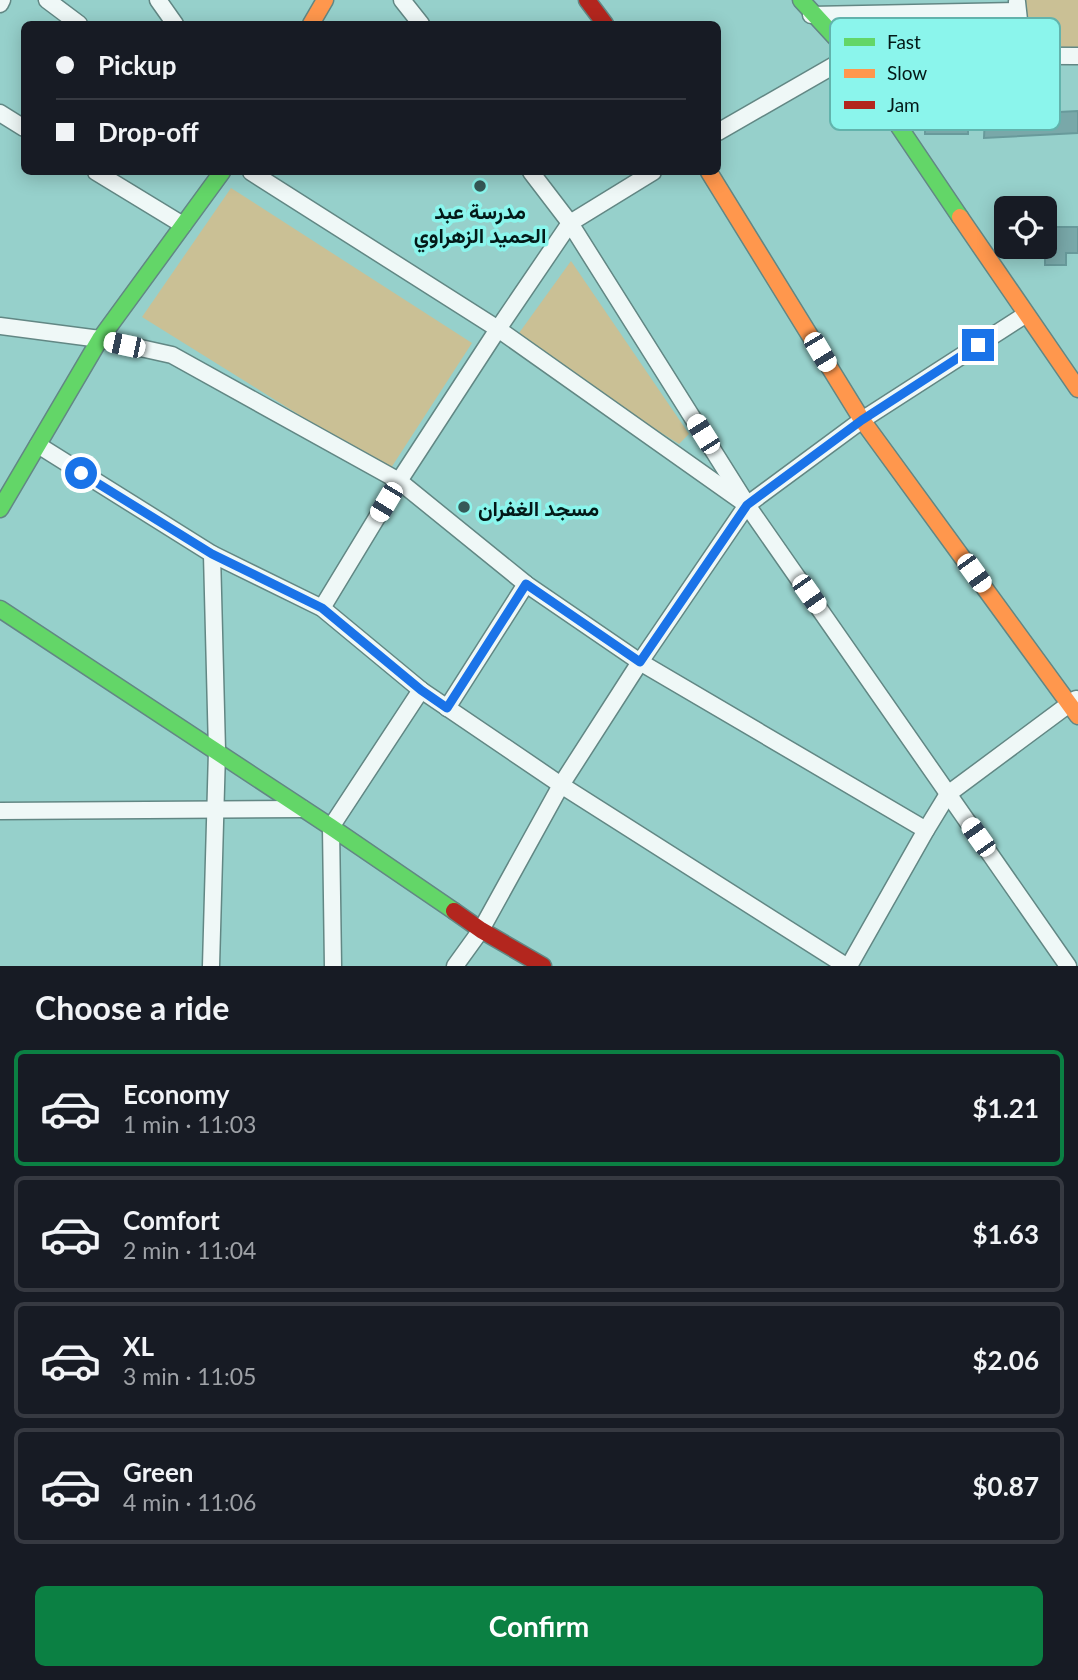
<!DOCTYPE html>
<html lang="en">
<head>
<meta charset="utf-8">
<style>
	body { margin:0; font-family:Lato,Vazirmatn,sans-serif; background:#20242c; color:#f1f3f6; height:100vh; display:flex; flex-direction:column; font-size:26px; white-space:nowrap }
	* { box-sizing:border-box; margin:0 }
	p { font-size:23px; color:#9ea1a6 }
	.icon { flex:none; width:38px; height:38px; fill:none; stroke:currentColor; stroke-width:2; stroke-linecap:round; stroke-linejoin:round }
	.map { position:relative; height:966px; overflow:hidden }
	.panel { display:flex; flex-direction:column; background:#171b24; flex:1 }
	.panel>* { flex:none }
	.guide { position:absolute; left:21px; top:21px; width:700px; height:154px; border-radius:10px; box-shadow:0 4px 18px #0003; display:grid; align-content:center; height:154px; padding:0 35px; background:#171b24 }
	.buttons { position:absolute; left:994px; top:196px; display:grid; gap:14px }
	.buttons a { display:grid; place-items:center; width:63px; height:63px; border-radius:10px; background:#171b24; box-shadow:0 4px 18px #0003; font-size:35px }
	.end { position:absolute; width:32px; height:32px; margin:-16px; border:9px solid #1a73e8; background:#fff; box-shadow:0 0 0 4px #fff }
	.from { border-radius:50% }
	.car { position:absolute; width:21px; height:42px; margin:-21px -10px; border-radius:9px; box-shadow:0 0 5px 2px #0007; background:linear-gradient(#fff 24%,#345 0 40%,#fff 0 76%,#345 0 86%,#fff 0) }
	.guide b { display:flex; align-items:center; gap:24px; height:66px; font-size:26px }
	.guide b+b { border-top:2px solid #363941 }
	.guide i { width:18px; height:18px; background:#f1f3f6 }
	ul { padding:0; list-style:none }
	li { display:flex; align-items:center; gap:21px; height:116px; margin:0 14px 10px; padding:0 21px; border:4px solid #363941; border-radius:10px }
	li div { flex:1 }
	li b { display:block; font-size:26px }
	li em { font-style:normal; font-weight:700 }
	li.selected { border-color:#0b8043 }
	li>.icon { width:63px; height:63px; stroke-width:1.5 }
	h2 { padding:0 35px; font-size:32px; line-height:84px }
	.action { display:flex; gap:14px; margin-top:auto; padding:14px 35px }
	.action a { flex:1; height:80px; border-radius:10px; background:#0b8043; color:#fff; font-size:28px; font-weight:700; line-height:80px; text-align:center }
	.map>svg:first-child { display:block }
</style>
</head>
<body>
<div class="map">
<svg width="1078" height="966" viewBox="0 0 1078 966">
	<rect width="100%" height="100%" fill="#96d0cb"/>
	<!-- green -->
	<g fill="#cac095">
		<polygon points="1024,0 1078,0 1078,52 1026,53"/>
		<polygon points="231,188 472,343 389,471 142,317"/>
		<polygon points="571,261 689,434 679,444 514,340"/>
	</g>
	<!-- building -->
	<g fill="#79a8a9" stroke="#689a9b" stroke-width="2">
		<rect x="925" y="110" width="43" height="24"/>
		<polygon points="1078,111 1078,133 984,138 985,116"/>
		<polygon points="1045,227 1078,227 1078,253 1066,253 1066,265 1045,265"/>
	</g>
	<g fill="none" stroke-linecap="round" stroke-linejoin="round">
		<defs>
			<g id="street">
				<polyline points="47,0 79,24"/>
				<polyline points="158,0 175,24"/>
				<polyline points="402,0 421,24"/>
				<polyline points="1017,2 1023,56"/>
				<polyline points="0,4 2,0"/>
				<polyline points="811,15 1017,11"/>
				<polyline points="0,113 24,128"/>
				<polyline points="718,132 852,55 1078,56"/>
				<polyline points="96,172 183,225"/>
				<polyline points="251,172 498,329 747,505 1068,966"/>
				<polyline points="531,172 570,223 743,498"/>
				<polyline points="0,326 100,339 172,355 399,481 526,584 640,662 926,830"/>
				<polyline points="38,445 212,554 322,608 421,690 561,785 846,966"/>
				<polyline points="322,608 399,481 498,329 570,223 653,172"/>
				<polyline points="447,708 526,584"/>
				<polyline points="0,811 303,809"/>
				<polyline points="211,966 217,751 212,554"/>
				<polyline points="333,966 331,827 421,690"/>
				<polyline points="455,966 481,930 561,785 640,662 747,505 862,420 1025,315"/>
				<polyline points="849,966 926,830 948,794 1076,699"/>
			</g>
			<g id="fast">
				<polyline points="801,0 848,51 960,217"/>
				<polyline points="0,509 100,339 222,172"/>
				<polyline points="0,609 331,827 454,911"/>
			</g>
			<g id="slow">
				<polyline points="311,24 325,0"/>
				<polyline points="709,172 862,420 1078,716"/>
				<polyline points="960,217 1078,389"/>
			</g>
			<g id="jam">
				<polyline points="587,0 605,24"/>
				<polyline points="454,911 481,930 543,966"/>
			</g>
		</defs>
		<!-- street casing -->
		<use href="#street" stroke="#628784" stroke-width="19"/>
		<!-- fast casing -->
		<use href="#fast" stroke="#628784" stroke-width="19"/>
		<!-- slow casing -->
		<use href="#slow" stroke="#628784" stroke-width="19"/>
		<!-- jam casing -->
		<use href="#jam" stroke="#628784" stroke-width="19"/>
		<!-- street -->
		<use href="#street" stroke="#eff8f7" stroke-width="16"/>
		<!-- fast -->
		<use href="#fast" stroke="#63d668" stroke-width="16"/>
		<!-- slow -->
		<use href="#slow" stroke="#ff974d" stroke-width="16"/>
		<!-- jam -->
		<use href="#jam" stroke="#b3261e" stroke-width="16"/>
	</g>
	<g fill="none" stroke-linecap="round" stroke-linejoin="round">
		<!-- route -->
		<polyline stroke="#1a73e8" stroke-width="9" points="81,473 212,554 322,608 421,690 447,708 526,584 640,662 747,505 862,420 978,345"/>
	</g>
	<!-- markers -->
	<g fill="#365957" stroke="#8bf5ec" stroke-width="2.5">
		<circle cx="480" cy="186" r="7"/>
		<circle cx="464" cy="507" r="7"/>
	</g>
	<g text-anchor="middle" dominant-baseline="central" stroke-width="7" stroke-linejoin="round" paint-order="stroke">
		<!-- poi labels -->
		<g font-size="21" font-weight="bold" fill="#031918" stroke="#8bf5ec">
			<text x="480" y="210">مدرسة عبد<tspan x="480" dy="24">الحميد الزهراوي</tspan></text>
			<text x="478" y="507" text-anchor="start">مسجد الغفران</text>
		</g>
	</g>
	<!-- legend -->
	<rect x="830" y="18" width="230" height="112" rx="10" fill="#8bf5ec" stroke="#62b3ac" stroke-width="2"/>
	<rect x="844" y="38" width="31" height="8" fill="#63d668"/>
	<rect x="844" y="69" width="31" height="9" fill="#ff974d"/>
	<rect x="844" y="101" width="31" height="8" fill="#b3261e"/>
	<g font-size="19" fill="#031918">
		<text x="887" y="49">Fast</text>
		<text x="887" y="80">Slow</text>
		<text x="887" y="112">Jam</text>
	</g>
</svg>
<div class="buttons">
<a><svg class="icon" aria-label="locate" viewBox="0 0 24 24"><circle cx="12" cy="12" r="6"/><path d="M12 2v4M12 18v4M2 12h4M18 12h4"/></svg></a>
</div>
<i class="end from" style="left:81px;top:473px"></i>
<i class="end" style="left:978px;top:345px"></i>
<i class="car" style="left:124px;top:345px;rotate:282deg"></i>
<i class="car" style="left:820px;top:352px;rotate:149deg"></i>
<i class="car" style="left:703px;top:434px;rotate:328deg"></i>
<i class="car" style="left:386px;top:502px;rotate:211deg"></i>
<i class="car" style="left:974px;top:573px;rotate:144deg"></i>
<i class="car" style="left:809px;top:594px;rotate:145deg"></i>
<i class="car" style="left:978px;top:837px;rotate:325deg"></i>
<div class="guide">
<b><i class="from"></i>Pickup</b>
<b><i></i>Drop-off</b>
</div>
</div>
<section class="panel">
<h2>Choose a ride</h2>
<ul>
<li class="selected"><svg class="icon" aria-label="car" viewBox="0 0 24 24"><path d="M5 17H2v-5l4-1 3-4h7l3 4 3 1v5h-3M9 17h6M6 11h13"/><circle cx="7" cy="17" r="2"/><circle cx="17" cy="17" r="2"/></svg><div><b>Economy</b><p>1 min · 11:03</p></div><em>$1.21</em></li>
<li><svg class="icon" aria-label="car" viewBox="0 0 24 24"><path d="M5 17H2v-5l4-1 3-4h7l3 4 3 1v5h-3M9 17h6M6 11h13"/><circle cx="7" cy="17" r="2"/><circle cx="17" cy="17" r="2"/></svg><div><b>Comfort</b><p>2 min · 11:04</p></div><em>$1.63</em></li>
<li><svg class="icon" aria-label="car" viewBox="0 0 24 24"><path d="M5 17H2v-5l4-1 3-4h7l3 4 3 1v5h-3M9 17h6M6 11h13"/><circle cx="7" cy="17" r="2"/><circle cx="17" cy="17" r="2"/></svg><div><b>XL</b><p>3 min · 11:05</p></div><em>$2.06</em></li>
<li><svg class="icon" aria-label="car" viewBox="0 0 24 24"><path d="M5 17H2v-5l4-1 3-4h7l3 4 3 1v5h-3M9 17h6M6 11h13"/><circle cx="7" cy="17" r="2"/><circle cx="17" cy="17" r="2"/></svg><div><b>Green</b><p>4 min · 11:06</p></div><em>$0.87</em></li>
</ul>
<div class="action"><a>Confirm</a></div>
</section>
</body>
</html>
